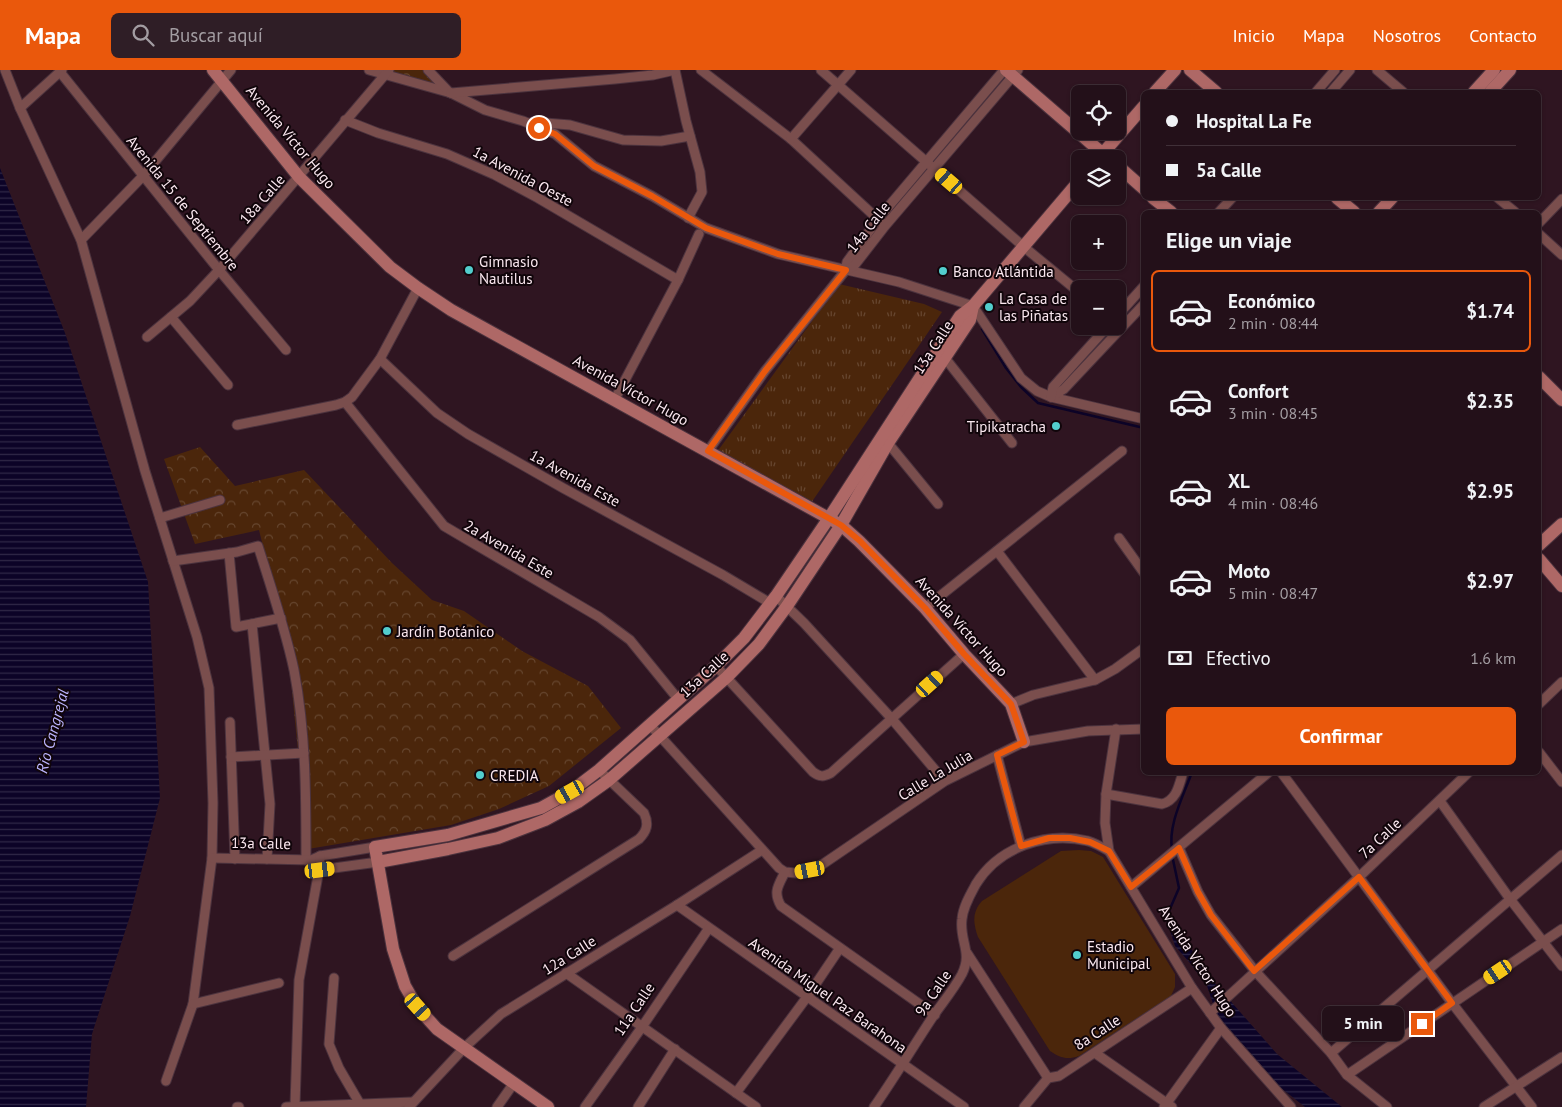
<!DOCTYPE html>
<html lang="es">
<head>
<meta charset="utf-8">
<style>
	body { margin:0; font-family:"PT Sans",sans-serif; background:#2f1e26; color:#f1f3f6; height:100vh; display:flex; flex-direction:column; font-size:19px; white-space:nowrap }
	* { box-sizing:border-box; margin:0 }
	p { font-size:16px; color:#a39da2 }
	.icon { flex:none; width:28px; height:28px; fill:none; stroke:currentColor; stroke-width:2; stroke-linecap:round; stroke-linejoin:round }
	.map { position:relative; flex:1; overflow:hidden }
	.details { position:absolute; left:1141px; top:140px; width:400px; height:565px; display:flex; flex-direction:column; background:#231019; border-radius:8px; box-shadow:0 1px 4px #0004,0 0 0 1px #403038 }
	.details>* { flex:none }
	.banner { position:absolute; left:1141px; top:20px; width:400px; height:110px; border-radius:8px; box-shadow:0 1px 4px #0004,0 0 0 1px #403038; display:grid; align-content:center; height:110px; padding:0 25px; background:#231019 }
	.fabs { position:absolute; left:1071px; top:15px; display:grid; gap:10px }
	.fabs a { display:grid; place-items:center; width:55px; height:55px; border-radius:8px; background:#231019; box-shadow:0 1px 4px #0004,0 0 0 1px #403038; font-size:25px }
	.end { position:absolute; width:22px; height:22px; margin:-11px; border:6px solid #ea580c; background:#fff; box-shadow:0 0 0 2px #fff }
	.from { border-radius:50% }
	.bubble { position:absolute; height:35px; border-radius:8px; background:#231019; box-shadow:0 1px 4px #0004,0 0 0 1px #403038; font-size:16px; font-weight:700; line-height:35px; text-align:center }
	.car { position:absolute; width:15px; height:30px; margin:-15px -8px; border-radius:6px; box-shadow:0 0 4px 1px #0007; background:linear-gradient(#f5c518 24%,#345 0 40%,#f5c518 0 76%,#345 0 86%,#f5c518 0) }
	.banner b { display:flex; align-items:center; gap:18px; height:48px; font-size:19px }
	.banner b+b { border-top:1px solid #403038 }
	.banner i { width:12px; height:12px; background:#f1f3f6 }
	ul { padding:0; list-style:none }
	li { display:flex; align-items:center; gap:15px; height:82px; margin:0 10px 8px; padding:0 15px; border:2px solid transparent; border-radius:8px }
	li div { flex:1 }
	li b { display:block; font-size:19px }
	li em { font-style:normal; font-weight:700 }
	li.active { border-color:#ea580c }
	li>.icon { width:45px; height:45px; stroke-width:1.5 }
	h2 { padding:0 25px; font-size:22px; line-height:60px }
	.pay { display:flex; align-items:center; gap:12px; height:55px; padding:0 25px; font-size:19px }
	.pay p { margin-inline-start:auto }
	.button { display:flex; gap:10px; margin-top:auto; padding:10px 25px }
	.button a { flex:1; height:58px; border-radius:8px; background:#ea580c; color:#fff; font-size:20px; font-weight:700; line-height:58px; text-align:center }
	header { display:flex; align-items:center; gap:30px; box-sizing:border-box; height:70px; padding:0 25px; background:#ea580c; color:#fff }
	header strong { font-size:24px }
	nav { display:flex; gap:28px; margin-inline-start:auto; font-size:18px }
	.search { width:350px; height:45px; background:#2f1e26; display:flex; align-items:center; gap:12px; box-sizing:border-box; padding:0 18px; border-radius:8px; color:#a39da2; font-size:19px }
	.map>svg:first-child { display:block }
</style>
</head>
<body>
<header>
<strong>Mapa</strong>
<div class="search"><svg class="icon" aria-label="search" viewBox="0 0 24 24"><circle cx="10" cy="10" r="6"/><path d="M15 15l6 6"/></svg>Buscar aquí</div>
<nav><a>Inicio</a><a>Mapa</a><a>Nosotros</a><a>Contacto</a></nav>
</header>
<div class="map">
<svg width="1562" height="1037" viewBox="0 0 1562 1037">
	<defs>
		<pattern id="grass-tufts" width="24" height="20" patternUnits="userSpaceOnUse" patternTransform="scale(1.25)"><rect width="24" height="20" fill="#4b260b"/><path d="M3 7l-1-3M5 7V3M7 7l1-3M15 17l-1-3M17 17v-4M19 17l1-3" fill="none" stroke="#66462f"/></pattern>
		<pattern id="park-crowns" width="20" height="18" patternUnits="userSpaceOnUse" patternTransform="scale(1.25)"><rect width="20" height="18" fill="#4b260b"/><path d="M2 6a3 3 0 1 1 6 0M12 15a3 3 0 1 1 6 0" fill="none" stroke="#66462f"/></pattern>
		<pattern id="water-rules" width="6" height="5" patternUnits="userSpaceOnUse" patternTransform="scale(1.25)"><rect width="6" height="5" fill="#0c0327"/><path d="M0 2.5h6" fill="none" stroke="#302847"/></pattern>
	</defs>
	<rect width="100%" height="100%" fill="#2f1521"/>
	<!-- grass -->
	<polygon fill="url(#grass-tufts)" points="839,214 924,234 942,242 811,433 717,382"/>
	<!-- park -->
	<g fill="url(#park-crowns)">
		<polygon points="389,0 426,0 442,18 384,5"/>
		<polygon points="200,377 235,416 304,400 392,493 432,530 464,541 522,581 588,616 621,658 549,716 499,739 451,755 308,779 291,612 274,520 259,460 195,474 164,389"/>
	</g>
	<!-- pitch -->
	<path fill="#4b260b" d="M 1079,780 L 1091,781 L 1103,787 L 1175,904 L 1175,917 L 1171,926 L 1079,986 C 1067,990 1060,988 1050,981 L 978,867 C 973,853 972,842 982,831 L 1061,781 Z"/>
	<!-- water -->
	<g fill="url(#water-rules)">
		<polygon points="0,98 65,263 148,512 160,728 130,846 92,964 86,1037 0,1037"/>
		<polygon points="1166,848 1177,855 1205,902 1277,984 1342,1037 1305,1037 1281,1018 1217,945 1207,916 1190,893 1175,876"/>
	</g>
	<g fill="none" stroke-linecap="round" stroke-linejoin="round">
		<!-- stream -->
		<g stroke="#0c0327" stroke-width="2.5">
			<polyline points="982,259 1006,298 1021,317 1038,333 1144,358"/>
			<path d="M 1172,780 C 1168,754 1183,727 1192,702"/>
			<polyline points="1166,848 1179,818 1172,785"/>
		</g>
		<defs>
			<g id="street">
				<polyline points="5,0 20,38 81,170 145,401 197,567 209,618 213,733 212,788 193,934 166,1011"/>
				<polyline points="369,0 451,23 485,40 523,51 555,64 594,96 652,126 706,158 778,184 899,212 973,236 1021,308 1037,321 1051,327 1144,349"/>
				<polyline points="428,0 450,23"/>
				<polyline points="675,0 686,51 700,102 702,122 688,148"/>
				<polyline points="701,0 791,69 882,153"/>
				<polyline points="821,0 1024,177 1080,223"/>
				<polyline points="1377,0 1403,22"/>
				<polyline points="60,2 219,200 286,280"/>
				<polyline points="1316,22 1335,0"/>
				<polyline points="1331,22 1350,0"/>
				<polyline points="451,23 615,9 653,5 675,0"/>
				<polyline points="20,38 62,0"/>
				<polyline points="345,50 378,63 447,84 495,105 538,128 678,210"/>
				<polyline points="533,52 570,55 623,70 661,71 690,66"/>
				<polyline points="791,69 851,0"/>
				<polyline points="1498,128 1515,142"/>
				<polyline points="1219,142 1232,128"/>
				<polyline points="1539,153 1562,129"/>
				<polyline points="1539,164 1562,185"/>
				<polyline points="81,170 143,106 231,0"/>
				<polyline points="845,201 847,192 878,149 1004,0"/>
				<polyline points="1118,245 1144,216"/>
				<polyline points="171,247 228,315"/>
				<polyline points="147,267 190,231 219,200 389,0"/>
				<polyline points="941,285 945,288 1012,373"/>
				<polyline points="380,289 437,343 468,364 563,418 723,505 770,533"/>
				<polyline points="1051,327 1064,319 1144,234"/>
				<polyline points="1051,327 1053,317 1108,256"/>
				<polyline points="615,329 678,210 699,164"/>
				<polyline points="345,332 444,456 599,547 630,570 678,629"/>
				<polyline points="237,355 336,335 345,332 352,327 380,289 418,218"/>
				<polyline points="884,371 888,373 938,434"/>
				<polyline points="708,381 765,301 845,201 854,196 885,156 1018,0"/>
				<polyline points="160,448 220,430"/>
				<polyline points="1119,468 1144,503"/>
				<polyline points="997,481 1095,610"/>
				<polyline points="229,483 236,557 281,548"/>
				<path d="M 173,491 L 237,482 L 258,476 C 271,517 285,558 294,600 C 306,663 306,726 306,790"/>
				<polyline points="776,526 804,553 892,649 941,707"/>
				<polyline points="925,538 1122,381"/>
				<polyline points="252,554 270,734 267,789"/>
				<path d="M 716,596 L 813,702 C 820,707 823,707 831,703 L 964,584"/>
				<polyline points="1011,634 1033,625 1095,610 1115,599 1144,578"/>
				<polyline points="1539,634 1562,612"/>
				<polyline points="230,652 235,789"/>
				<polyline points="650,655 779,798 785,802 796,803 810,800 823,794 945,711 1024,672 1088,661 1144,659"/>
				<polyline points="1116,659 1106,724 1105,753 1109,781 1192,918 1221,958 1291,1037"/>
				<polyline points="1539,682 1562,712"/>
				<polyline points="997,685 1021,776"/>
				<polyline points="231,687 304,683"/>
				<polyline points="1281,702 1452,933 1532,1037"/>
				<path d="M 1106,724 L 1162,734 C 1177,730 1179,715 1183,702"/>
				<polyline points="1440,731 1510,829 1562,896"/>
				<polyline points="1179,778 1198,822 1211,845 1255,901 1331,983 1347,1005 1387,1037"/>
				<polyline points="212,788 311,790 320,786 375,777"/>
				<polyline points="316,796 319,800 378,792"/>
				<path d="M 785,802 C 778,816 773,822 781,836 L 935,945"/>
				<polyline points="1131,817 1269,702"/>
				<polyline points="677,835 964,1037"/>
				<polyline points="967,883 1048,1008"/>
				<path d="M 453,886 L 639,769 C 647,761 649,754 644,743 L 599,700"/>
				<polyline points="566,903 756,1037"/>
				<polyline points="334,908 329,974 339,998 360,1034"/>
				<polyline points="193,934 279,913"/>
				<polyline points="1210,943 1359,807 1469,702"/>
				<polyline points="1095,983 1172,1037"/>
				<polyline points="1331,983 1562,785"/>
				<polyline points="1347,1005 1562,859"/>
				<polyline points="736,1023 807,927 840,878"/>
				<polyline points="295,1036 299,910 319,800 320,786"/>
				<polyline points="237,1037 239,1037"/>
				<polyline points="286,1037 413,1032"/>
				<polyline points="409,1037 465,977 501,944 677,835 762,780"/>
				<polyline points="497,1037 514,1013"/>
				<polyline points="585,1037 642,957 709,858"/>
				<polyline points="638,1037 675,979"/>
				<path d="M 874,1037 C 895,1007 914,975 934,945 C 943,932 954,919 962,904 C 973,882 959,871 962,849 C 963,837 970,825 976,814 C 999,777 1046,761 1088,771 C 1095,773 1102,777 1109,781"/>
				<polyline points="1024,1037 1048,1008 1059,1006 1192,918"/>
				<polyline points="1164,1037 1221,958"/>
				<polyline points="1484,1037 1562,987"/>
			</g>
			<g id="secondary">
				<polyline points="213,0 299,107 390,197 418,218 451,240 841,455 859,471 925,538 964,584 1011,634 1024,672"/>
				<polyline points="1006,0 1109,89"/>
				<polyline points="1190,0 1216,22"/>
				<polyline points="1155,22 1175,0"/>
				<polyline points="1474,22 1494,0"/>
				<polyline points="1490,22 1510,0"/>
				<polyline points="1098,89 1144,36"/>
				<polyline points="1118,96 1144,119"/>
				<polyline points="1153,128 1171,142"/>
				<polyline points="1337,128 1354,142"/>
				<polyline points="1379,142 1392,128"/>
				<polyline points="1539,307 1562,330"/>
				<polyline points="1539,475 1562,454"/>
				<polyline points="1539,489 1562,516"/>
				<polyline points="378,792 448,779 498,768 545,750 578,732 609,710 727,607 759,574 787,536 841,455 888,373 970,250 973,236"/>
				<polyline points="548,1037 437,959 417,937 405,916 393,879 375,777 448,765 541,738 570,722 599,700 716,596 744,568 776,526 829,448 960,246 973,236 1080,110"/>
			</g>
		</defs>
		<!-- street casing -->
		<use href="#street" stroke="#4c333e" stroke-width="11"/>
		<!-- secondary casing -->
		<use href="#secondary" stroke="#4c333e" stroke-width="14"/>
		<!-- street -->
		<use href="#street" stroke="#7a4e4d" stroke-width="9"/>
		<!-- secondary -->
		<use href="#secondary" stroke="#ae6866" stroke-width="12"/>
	</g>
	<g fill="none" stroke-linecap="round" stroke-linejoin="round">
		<!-- route -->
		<polyline stroke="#ea580c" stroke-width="6" points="539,58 555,64 594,96 652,126 706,158 778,184 846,200 765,301 708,381 841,455 860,471 925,538 964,584 1011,634 1024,672 997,685 1021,776 1049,768 1070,768 1090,772 1109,781 1131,817 1179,778 1198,822 1211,845 1254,901 1359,807 1452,933 1422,954"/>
	</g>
	<!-- markers -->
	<g fill="#52cdcd" stroke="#10050a" stroke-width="2">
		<circle cx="469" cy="200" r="5"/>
		<circle cx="943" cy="201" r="5"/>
		<circle cx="989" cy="237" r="5"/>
		<circle cx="1056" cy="356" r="5"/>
		<circle cx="387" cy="561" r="5"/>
		<circle cx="480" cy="705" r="5"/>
		<circle cx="1077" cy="885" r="5"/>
	</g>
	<g text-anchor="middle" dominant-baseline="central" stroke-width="4" stroke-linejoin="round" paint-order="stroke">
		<!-- street labels -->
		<g font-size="15" fill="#fbe8f0" stroke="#10050a">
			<text transform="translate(291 67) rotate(50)">Avenida Víctor Hugo</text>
			<text transform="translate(523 106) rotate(28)">1a Avenida Oeste</text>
			<text transform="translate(262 129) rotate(-49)">18a Calle</text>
			<text transform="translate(183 133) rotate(51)">Avenida 15 de Septiembre</text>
			<text transform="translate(868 157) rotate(-52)">14a Calle</text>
			<text transform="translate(933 277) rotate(-57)">13a Calle</text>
			<text transform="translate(631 320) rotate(29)">Avenida Víctor Hugo</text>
			<text transform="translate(575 408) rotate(29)">1a Avenida Este</text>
			<text transform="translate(509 479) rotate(30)">2a Avenida Este</text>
			<text transform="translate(962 556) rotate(48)">Avenida Víctor Hugo</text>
			<text transform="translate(704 604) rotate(-43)">13a Calle</text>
			<text transform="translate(935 705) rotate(-31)">Calle La Julia</text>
			<text transform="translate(1380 768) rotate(-43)">7a Calle</text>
			<text transform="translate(261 773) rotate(1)">13a Calle</text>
			<text transform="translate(569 885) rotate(-32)">12a Calle</text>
			<text transform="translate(1198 891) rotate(57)">Avenida Víctor Hugo</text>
			<text transform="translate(933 923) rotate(-56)">9a Calle</text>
			<text transform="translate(828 925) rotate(35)">Avenida Miguel Paz Barahona</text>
			<text transform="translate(634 939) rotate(-56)">11a Calle</text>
			<text transform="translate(1097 962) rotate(-33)">8a Calle</text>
		</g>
		<!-- poi labels -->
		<g font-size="15" fill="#fbe8f0" stroke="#10050a" text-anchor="start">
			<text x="479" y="191">Gimnasio<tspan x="479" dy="17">Nautilus</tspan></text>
			<text x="953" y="201">Banco Atlántida</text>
			<text x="999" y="228">La Casa de<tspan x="999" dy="17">las Piñatas</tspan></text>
			<text x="1046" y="356" text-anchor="end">Tipikatracha</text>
			<text x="397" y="561">Jardín Botánico</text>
			<text x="490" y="705">CREDIA</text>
			<text x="1087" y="876">Estadio<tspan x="1087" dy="17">Municipal</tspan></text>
		</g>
		<!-- water labels -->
		<g font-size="16" font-style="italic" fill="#bbb4fd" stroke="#10050a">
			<text transform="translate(52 661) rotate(-75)">Río Cangrejal</text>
		</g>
	</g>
</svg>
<div class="fabs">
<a><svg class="icon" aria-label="locate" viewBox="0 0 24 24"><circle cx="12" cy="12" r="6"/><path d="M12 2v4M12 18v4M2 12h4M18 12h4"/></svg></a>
<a><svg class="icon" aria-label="layers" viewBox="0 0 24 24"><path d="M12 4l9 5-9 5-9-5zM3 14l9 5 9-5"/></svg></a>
<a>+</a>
<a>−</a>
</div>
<i class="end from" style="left:539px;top:58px"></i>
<i class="end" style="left:1422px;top:954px"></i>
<div class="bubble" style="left:1322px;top:936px;width:82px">5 min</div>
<i class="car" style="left:949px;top:111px;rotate:311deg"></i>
<i class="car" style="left:930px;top:614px;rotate:48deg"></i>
<i class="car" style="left:570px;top:722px;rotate:241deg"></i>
<i class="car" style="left:320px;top:800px;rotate:83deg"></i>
<i class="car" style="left:810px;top:800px;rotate:259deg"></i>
<i class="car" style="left:1498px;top:902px;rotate:236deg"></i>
<i class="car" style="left:418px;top:937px;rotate:138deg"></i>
<div class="banner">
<b><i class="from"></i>Hospital La Fe</b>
<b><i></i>5a Calle</b>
</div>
<section class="details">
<h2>Elige un viaje</h2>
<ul>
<li class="active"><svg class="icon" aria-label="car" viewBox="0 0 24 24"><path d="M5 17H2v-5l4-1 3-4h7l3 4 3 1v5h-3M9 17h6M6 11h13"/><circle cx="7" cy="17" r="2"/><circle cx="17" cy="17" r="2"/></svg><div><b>Económico</b><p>2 min · 08:44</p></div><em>$1.74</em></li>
<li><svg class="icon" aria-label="car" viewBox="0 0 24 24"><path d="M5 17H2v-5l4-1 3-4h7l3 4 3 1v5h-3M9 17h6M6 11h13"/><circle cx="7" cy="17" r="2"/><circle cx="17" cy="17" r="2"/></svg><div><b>Confort</b><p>3 min · 08:45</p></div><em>$2.35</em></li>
<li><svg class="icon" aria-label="car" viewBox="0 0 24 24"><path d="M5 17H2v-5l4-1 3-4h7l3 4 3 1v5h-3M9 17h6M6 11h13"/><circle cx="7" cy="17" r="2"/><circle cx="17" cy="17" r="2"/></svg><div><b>XL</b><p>4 min · 08:46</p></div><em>$2.95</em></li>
<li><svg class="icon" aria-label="car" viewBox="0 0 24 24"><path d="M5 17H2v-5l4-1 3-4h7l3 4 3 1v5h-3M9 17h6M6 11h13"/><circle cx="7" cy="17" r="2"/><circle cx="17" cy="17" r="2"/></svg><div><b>Moto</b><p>5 min · 08:47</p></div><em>$2.97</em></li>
</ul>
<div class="pay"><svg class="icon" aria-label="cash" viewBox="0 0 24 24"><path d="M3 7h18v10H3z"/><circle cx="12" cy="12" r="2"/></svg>Efectivo<p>1.6 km</p></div>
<div class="button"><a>Confirmar</a></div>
</section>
</div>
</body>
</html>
